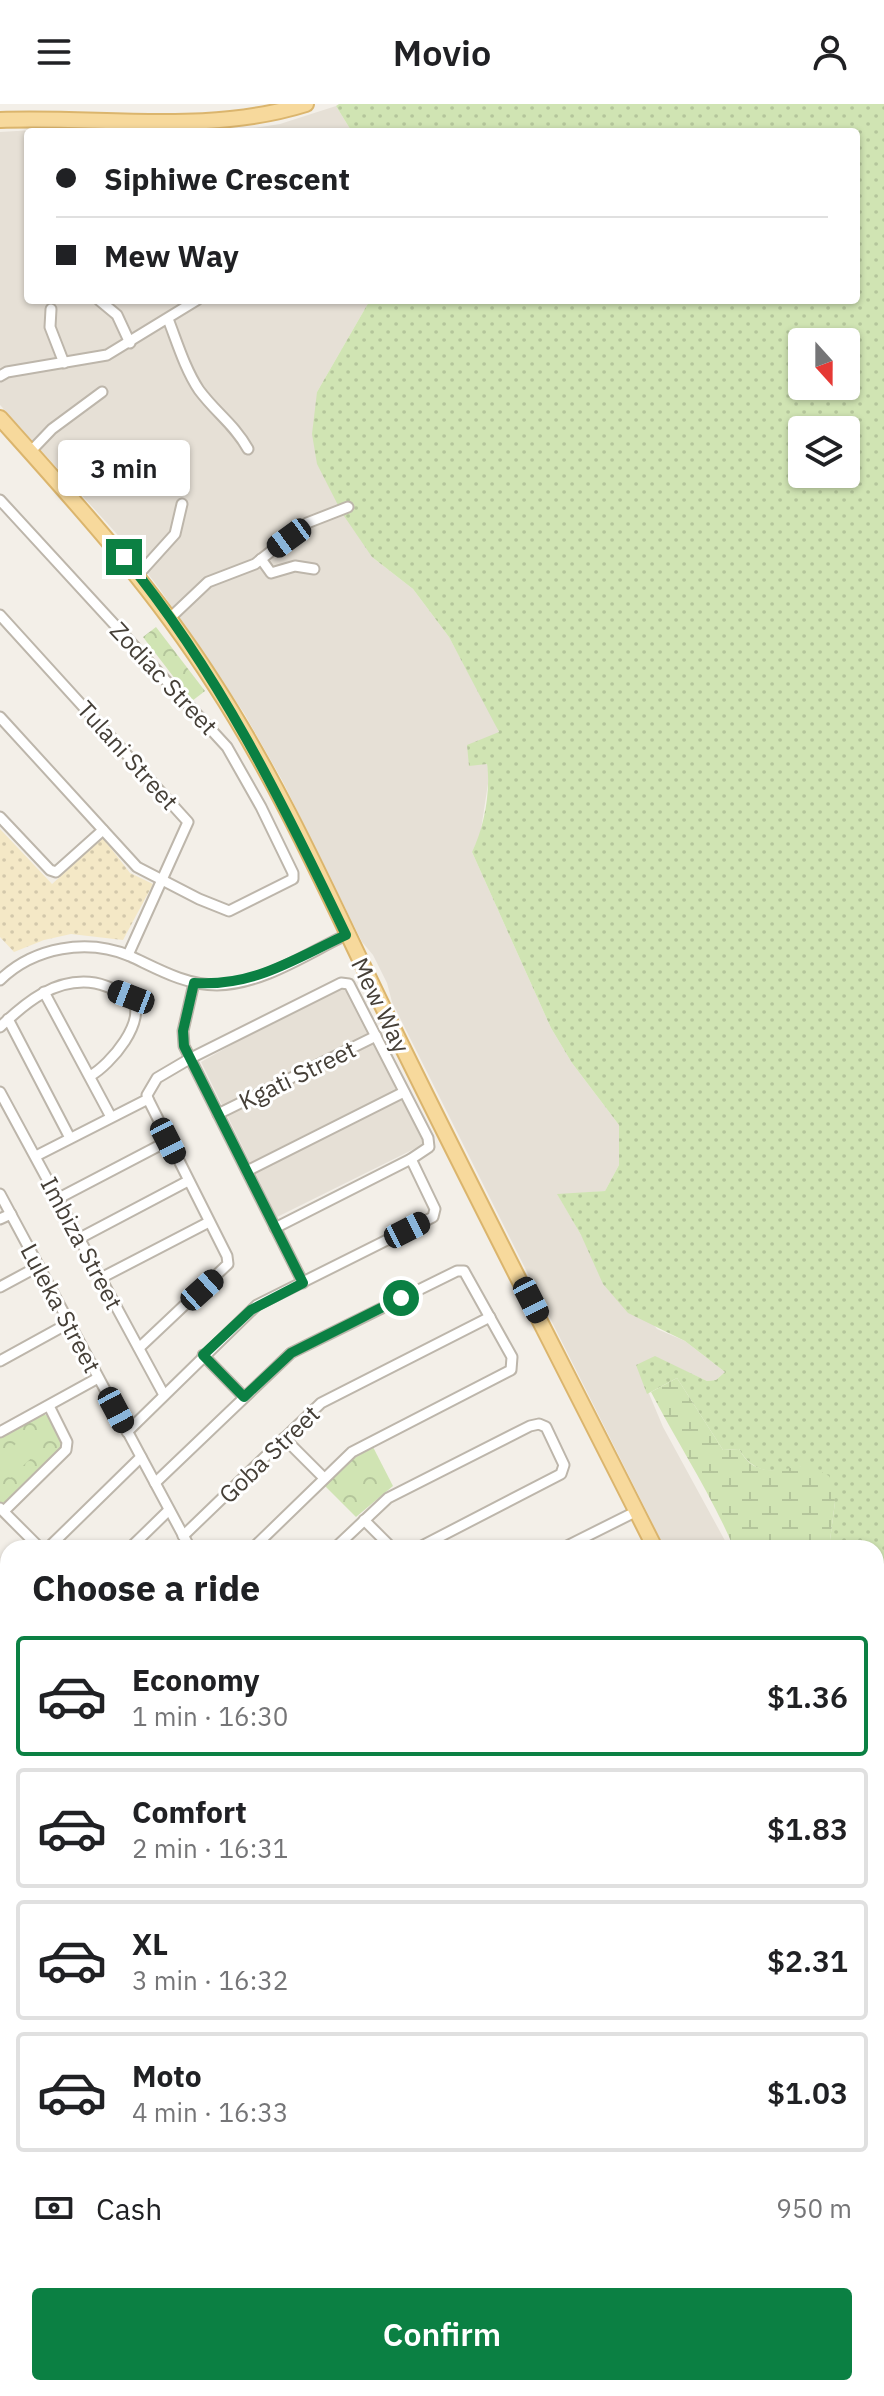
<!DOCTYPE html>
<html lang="en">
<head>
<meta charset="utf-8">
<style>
	body { margin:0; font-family:"IBM Plex Sans",sans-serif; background:#f6f6f6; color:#202124; height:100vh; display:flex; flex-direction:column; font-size:30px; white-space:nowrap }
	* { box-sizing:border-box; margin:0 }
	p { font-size:26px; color:#757577 }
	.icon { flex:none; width:44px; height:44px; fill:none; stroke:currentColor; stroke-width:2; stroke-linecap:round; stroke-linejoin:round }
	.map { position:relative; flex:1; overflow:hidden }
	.details { position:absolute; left:0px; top:1436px; width:884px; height:856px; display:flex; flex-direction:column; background:#fff; border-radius:24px 24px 0 0; box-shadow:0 2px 6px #0004 }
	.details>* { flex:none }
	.guide { position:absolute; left:24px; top:24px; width:836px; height:176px; border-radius:8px; box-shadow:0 2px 6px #0004; display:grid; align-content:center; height:176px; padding:0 32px; background:#fff }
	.needle { width:52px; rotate:159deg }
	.buttons { position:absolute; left:788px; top:224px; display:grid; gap:16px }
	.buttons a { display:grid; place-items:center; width:72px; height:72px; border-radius:8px; background:#fff; box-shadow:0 2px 6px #0004; font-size:40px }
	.end { position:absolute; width:36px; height:36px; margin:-18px; border:10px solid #0b8043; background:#fff; box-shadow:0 0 0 4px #fff }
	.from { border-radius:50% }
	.bubble { position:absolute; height:56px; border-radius:8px; background:#fff; box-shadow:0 2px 6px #0004; font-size:26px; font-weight:600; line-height:56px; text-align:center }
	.car { position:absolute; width:24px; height:48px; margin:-24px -12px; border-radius:10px; box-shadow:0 0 6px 2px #0007; background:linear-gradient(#222 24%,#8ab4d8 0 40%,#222 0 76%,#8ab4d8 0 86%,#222 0) }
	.guide b { display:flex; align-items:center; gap:28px; height:76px; font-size:30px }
	.guide b+b { border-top:2px solid #e0e0e0 }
	.guide i { width:20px; height:20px; background:#202124 }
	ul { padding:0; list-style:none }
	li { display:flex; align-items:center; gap:24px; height:120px; margin:0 16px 12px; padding:0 16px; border:4px solid #e0e0e0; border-radius:8px }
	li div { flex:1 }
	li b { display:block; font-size:30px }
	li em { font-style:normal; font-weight:600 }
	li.on { border-color:#0b8043 }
	li>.icon { width:72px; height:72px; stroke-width:1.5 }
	h2 { padding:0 32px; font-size:36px; line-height:96px }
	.pay { display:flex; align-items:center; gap:20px; height:88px; padding:0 32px; font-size:30px }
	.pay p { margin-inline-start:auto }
	.primary-button { display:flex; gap:16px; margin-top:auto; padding:16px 32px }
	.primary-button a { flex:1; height:92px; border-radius:8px; background:#0b8043; color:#fff; font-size:32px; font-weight:600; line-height:92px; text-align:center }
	header { display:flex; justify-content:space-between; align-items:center; height:104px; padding:0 32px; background:#fff; font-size:36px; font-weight:600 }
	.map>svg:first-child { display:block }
</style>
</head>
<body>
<header><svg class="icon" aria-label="menu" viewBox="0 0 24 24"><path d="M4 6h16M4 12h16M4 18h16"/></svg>Movio<svg class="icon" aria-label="person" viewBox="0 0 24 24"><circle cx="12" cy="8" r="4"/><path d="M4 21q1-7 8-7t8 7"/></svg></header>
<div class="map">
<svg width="884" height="2292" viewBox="0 0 884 2292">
	<defs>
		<pattern id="grass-dots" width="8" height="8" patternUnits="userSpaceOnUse" patternTransform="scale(2)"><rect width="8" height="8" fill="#d0e4b3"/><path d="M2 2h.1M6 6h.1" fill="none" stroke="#b4c59b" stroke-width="1.8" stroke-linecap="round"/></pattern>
		<pattern id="wetland-marsh" width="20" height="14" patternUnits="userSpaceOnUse" patternTransform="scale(2)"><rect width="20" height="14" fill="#d0e4b3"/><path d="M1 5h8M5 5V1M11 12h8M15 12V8" fill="none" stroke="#b4c59b"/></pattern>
		<pattern id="sand-dots" width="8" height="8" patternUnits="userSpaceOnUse" patternTransform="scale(2)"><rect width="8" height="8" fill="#f4e8c6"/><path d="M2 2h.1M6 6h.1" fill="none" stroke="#d3c8ab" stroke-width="1.8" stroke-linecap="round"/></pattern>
		<pattern id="park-crowns" width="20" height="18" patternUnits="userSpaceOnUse" patternTransform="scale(2)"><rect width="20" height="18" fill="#d0e4b3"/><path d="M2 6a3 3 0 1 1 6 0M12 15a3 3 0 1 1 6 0" fill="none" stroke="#b4c59b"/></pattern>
	</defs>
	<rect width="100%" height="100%" fill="#f3efe8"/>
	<!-- residential -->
	<g fill="#e6e0d6">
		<polygon points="336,2 352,28 227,28 280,20"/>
		<polygon points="34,26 113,28 28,28 28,196 370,196 317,288 372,453 413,485 449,533 494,616 499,629 487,660 489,673 480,732 472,748 551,924 572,959 619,1021 619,1061 605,1087 558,1091 581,1131 657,1225 685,1237 725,1268 716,1276 707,1277 655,1253 637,1261 663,1323 729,1444 665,1444 392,898 387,879 373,851 362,838 282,676 244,609 159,484 116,429 0,301 0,28"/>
		<polygon points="341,879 424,1040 277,1113 201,958"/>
		<polygon points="876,1755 884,1766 884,1884 876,1868"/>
	</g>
	<!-- grass -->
	<g fill="url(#grass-dots)" fill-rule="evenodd">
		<path d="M 339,0 L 884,0 L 884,1554 L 876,1550 L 876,1444 L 829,1444 L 835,1398 L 803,1362 C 777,1369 754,1372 739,1345 L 723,1346 L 677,1274 L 647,1290 L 636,1261 L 655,1252 L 707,1277 L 716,1276 L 725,1268 L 685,1237 L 628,1209 L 603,1180 L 581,1131 L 557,1090 L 605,1087 L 619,1061 L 619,1021 L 572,959 L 551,924 L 472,748 C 484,724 491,687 487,660 L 469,662 L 467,641 L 499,628 L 449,533 L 413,485 L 372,453 L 342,409 L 317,360 L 312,330 L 317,288 L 370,196 L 856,196 L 856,28 L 352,28 L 336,2 ZM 802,238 L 846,238 L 846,282 L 802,282 ZM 802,326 L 846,326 L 846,370 L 802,370 Z"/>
		<polygon points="0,1855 8,1866 8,2268 0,2258"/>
		<polygon points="21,2284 122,2284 112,2292 27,2292"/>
	</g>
	<!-- wetland -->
	<g fill="url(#wetland-marsh)">
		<path d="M 677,1274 L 723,1346 L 739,1345 C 756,1376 780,1365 808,1361 L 829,1372 L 835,1398 L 829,1444 L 734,1444 C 711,1390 678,1340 651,1288 Z"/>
		<polygon points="876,1550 884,1554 884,1752 876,1741"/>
	</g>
	<!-- sand -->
	<g fill="url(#sand-dots)">
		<polygon points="0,725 52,780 103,734 130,769 153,780 123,836 71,830 44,836 14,848 0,833"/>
		<polygon points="0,1517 8,1526 8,1624 0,1632"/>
	</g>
	<!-- park -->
	<g fill="url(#park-crowns)">
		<polygon points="156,523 205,587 192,597 143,533"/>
		<polygon points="41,1310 50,1312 63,1337 63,1344 7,1399 0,1398 0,1332"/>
		<polygon points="373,1343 393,1382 356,1413 325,1382 351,1356"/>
	</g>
	<!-- garden -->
	<g fill="#d0e4b3">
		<polygon points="25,1331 40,1346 10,1374 0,1363 0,1355"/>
		<polygon points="207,2284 488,2284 478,2292 213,2292"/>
	</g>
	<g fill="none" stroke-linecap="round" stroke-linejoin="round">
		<defs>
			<g id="street">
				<polyline points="99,196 117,211 130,239"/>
				<polyline points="51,205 50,223 64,259"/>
				<path d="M 168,215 C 177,238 185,265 199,286 C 216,309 234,320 248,345"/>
				<polyline points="0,272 7,268 107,251 197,196"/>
				<polyline points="30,348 52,325 102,288"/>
				<polyline points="0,396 227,643 261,703 293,769 293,775 229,807 199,795 137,763 0,613"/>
				<polyline points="261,455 271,469 295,462 314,465"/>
				<polyline points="138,471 175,430 182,400"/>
				<polyline points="0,511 188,718 128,851"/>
				<polyline points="170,514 208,478 255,460 307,419 348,403"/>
				<polyline points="0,713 50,766 56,768 103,726"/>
				<path d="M 0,876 C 34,843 87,834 130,852 C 158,865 185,881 217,881 C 263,880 306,850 346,831"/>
				<polyline points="194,879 183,927 184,942 303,1179"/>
				<polyline points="44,888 111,1013"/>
				<polyline points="8,915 70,1034"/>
				<path d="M 0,923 C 26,898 56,873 95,879 C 107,881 120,888 131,893 C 149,916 110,961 90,972"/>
				<polyline points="0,988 164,1291"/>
				<polyline points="218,1010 376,932"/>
				<polyline points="36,1052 148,995 147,991 157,974 191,954 341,879 349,880 428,1034 429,1043 411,1055 275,1124"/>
				<polyline points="247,1067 404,988"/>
				<polyline points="0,1090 190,1444"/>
				<polyline points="59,1094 168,1037"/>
				<polyline points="0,1115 11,1110"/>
				<polyline points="80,1134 188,1077"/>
				<polyline points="101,1174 209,1118"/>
				<polyline points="0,1183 39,1162"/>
				<polyline points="139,1244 228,1160 227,1152 148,995"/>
				<polyline points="203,1251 244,1293"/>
				<polyline points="0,1257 69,1219"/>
				<polyline points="0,1328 98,1274"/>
				<polyline points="127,1328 257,1201 433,1113 435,1105 411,1055"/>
				<polyline points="284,1334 324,1374"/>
				<polyline points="155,1379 291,1249 457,1167 464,1167 512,1253 511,1266 352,1348 253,1444"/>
				<polyline points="0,1404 40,1444"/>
				<polyline points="4,1407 66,1346 67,1338 49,1302"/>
				<polyline points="364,1416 392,1444"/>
				<polyline points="183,1432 321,1299 490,1213"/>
				<polyline points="48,1444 141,1353"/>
				<polyline points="130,1444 169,1406"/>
				<polyline points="335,1444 388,1394 530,1322 539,1320 546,1323 564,1361 561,1370 418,1444"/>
				<polyline points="563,1444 637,1407"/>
				<polyline points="0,1501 8,1509"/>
				<polyline points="0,1645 8,1637"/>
				<polyline points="0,1663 8,1672"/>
				<polyline points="0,1745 8,1754"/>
				<polyline points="0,1832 8,1840"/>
				<polyline points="876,2022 884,2019"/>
				<polyline points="876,2096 884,2090"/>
				<polyline points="876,2164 884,2160"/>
				<polyline points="876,2233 884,2229"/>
				<polyline points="0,2268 8,2278"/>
				<polyline points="13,2284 19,2292"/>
				<polyline points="651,2284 658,2292"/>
				<polyline points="736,2284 742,2292"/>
				<polyline points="765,2292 776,2284"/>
			</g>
			<g id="secondary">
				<polyline points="876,1968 884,1964"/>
				<polyline points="556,2292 566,2284"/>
			</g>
			<g id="primary">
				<path d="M 0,16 C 102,12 207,31 306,0"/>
				<path d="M 0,314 C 77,400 153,483 215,581 C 285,689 337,810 394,926 C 479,1100 568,1271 655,1444"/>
				<polyline points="876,1884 884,1901"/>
			</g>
		</defs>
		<!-- street casing -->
		<use href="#street" stroke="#bdb6ab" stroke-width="13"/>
		<!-- secondary casing -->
		<use href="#secondary" stroke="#cfbf9a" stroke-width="16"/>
		<!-- primary casing -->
		<use href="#primary" stroke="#dbb56d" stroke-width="18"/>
		<!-- street -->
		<use href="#street" stroke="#fff" stroke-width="9"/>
		<!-- secondary -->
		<use href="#secondary" stroke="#fbecc9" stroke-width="12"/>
		<!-- primary -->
		<use href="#primary" stroke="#f7d99c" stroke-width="14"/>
	</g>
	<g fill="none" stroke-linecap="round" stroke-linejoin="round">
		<!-- route -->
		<path stroke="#0b8043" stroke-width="10" d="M 124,453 C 218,567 283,699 346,831 C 294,855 254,883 194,879 L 183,927 L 184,942 L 303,1179 L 251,1206 L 203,1251 L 244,1293 L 291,1249 L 401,1194"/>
	</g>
	<g text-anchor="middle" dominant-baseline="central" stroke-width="6" stroke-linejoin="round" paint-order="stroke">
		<!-- street labels -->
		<g font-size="24" fill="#453f37" stroke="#fff">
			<text transform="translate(164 574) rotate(47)">Zodiac Street</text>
			<text transform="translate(128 651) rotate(48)">Tulani Street</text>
			<text transform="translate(381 901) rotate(64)">Mew Way</text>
			<text transform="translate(297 971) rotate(-26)">Kgati Street</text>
			<text transform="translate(82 1139) rotate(62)">Imbiza Street</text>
			<text transform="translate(61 1204) rotate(62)">Luleka Street</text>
			<text transform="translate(269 1350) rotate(-44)">Goba Street</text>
		</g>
	</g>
</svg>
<div class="buttons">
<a><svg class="needle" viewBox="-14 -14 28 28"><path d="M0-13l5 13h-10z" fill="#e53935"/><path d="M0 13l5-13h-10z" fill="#757577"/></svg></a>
<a><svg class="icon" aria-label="layers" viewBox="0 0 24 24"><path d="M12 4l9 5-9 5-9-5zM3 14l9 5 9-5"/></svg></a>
</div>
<i class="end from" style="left:401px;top:1194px"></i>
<i class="end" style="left:124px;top:453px"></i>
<div class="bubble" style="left:58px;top:336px;width:132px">3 min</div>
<i class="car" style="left:289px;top:434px;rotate:234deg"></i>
<i class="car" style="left:131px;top:893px;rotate:291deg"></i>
<i class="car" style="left:168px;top:1037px;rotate:153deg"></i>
<i class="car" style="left:407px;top:1126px;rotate:63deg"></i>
<i class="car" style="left:202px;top:1186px;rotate:48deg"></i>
<i class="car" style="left:531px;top:1196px;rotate:153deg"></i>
<i class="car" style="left:116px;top:1306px;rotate:152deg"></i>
<div class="guide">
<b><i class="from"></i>Siphiwe Crescent</b>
<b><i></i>Mew Way</b>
</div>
<section class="details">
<h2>Choose a ride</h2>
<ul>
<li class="on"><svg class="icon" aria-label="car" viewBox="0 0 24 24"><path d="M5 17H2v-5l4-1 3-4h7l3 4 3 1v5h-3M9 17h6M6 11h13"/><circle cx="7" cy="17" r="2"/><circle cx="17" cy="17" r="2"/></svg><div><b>Economy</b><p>1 min · 16:30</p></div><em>$1.36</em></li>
<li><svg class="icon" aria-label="car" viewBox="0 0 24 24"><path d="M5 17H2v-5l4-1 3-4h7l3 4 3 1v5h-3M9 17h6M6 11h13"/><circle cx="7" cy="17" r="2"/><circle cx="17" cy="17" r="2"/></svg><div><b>Comfort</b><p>2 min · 16:31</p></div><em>$1.83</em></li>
<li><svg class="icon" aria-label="car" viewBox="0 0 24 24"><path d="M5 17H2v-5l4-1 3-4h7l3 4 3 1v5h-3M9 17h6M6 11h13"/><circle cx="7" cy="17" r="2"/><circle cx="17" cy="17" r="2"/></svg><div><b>XL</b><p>3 min · 16:32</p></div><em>$2.31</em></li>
<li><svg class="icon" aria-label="car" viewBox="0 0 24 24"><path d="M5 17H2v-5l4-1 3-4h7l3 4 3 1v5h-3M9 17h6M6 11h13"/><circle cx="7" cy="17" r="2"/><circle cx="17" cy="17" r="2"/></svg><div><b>Moto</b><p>4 min · 16:33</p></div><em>$1.03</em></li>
</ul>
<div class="pay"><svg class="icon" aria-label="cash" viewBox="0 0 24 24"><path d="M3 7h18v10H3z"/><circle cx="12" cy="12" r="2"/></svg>Cash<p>950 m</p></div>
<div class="primary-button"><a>Confirm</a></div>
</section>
</div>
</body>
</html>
